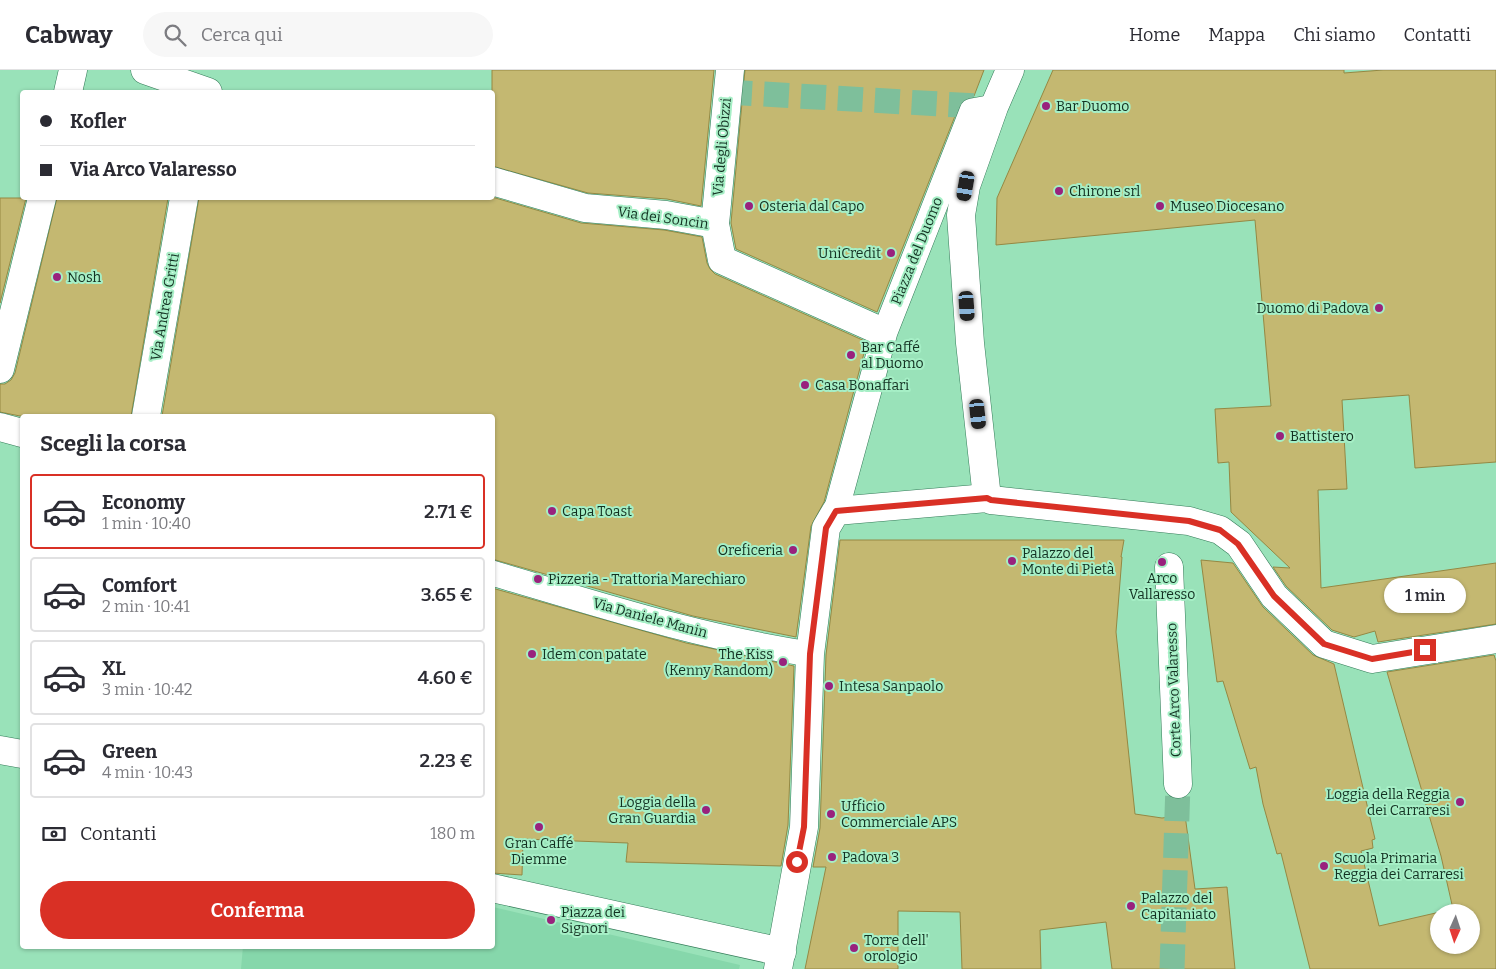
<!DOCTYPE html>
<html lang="it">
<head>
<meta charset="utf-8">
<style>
	body { margin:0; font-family:Bitter,serif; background:#f7f7f7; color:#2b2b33; height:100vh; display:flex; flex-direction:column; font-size:19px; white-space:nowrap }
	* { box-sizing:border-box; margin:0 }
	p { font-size:16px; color:#7c7c81 }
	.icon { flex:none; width:28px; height:28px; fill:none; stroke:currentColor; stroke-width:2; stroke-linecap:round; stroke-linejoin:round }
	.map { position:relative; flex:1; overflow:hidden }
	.side { position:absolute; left:20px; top:344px; width:475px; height:535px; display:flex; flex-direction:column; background:#fff; border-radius:5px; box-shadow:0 1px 4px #0004 }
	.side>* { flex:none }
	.hud { position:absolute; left:20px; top:20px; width:475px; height:110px; border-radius:5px; box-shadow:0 1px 4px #0004; display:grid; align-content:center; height:110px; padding:0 20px; background:#fff }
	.needle { width:32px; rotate:183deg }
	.buttons { position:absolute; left:1430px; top:834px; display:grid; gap:10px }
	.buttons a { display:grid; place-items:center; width:50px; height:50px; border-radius:50%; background:#fff; box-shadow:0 1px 4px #0004; font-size:25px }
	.end { position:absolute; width:22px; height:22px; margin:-11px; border:6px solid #d93025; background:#fff; box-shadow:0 0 0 2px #fff }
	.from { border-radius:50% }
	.bubble { position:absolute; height:35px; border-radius:18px; background:#fff; box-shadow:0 1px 4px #0004; font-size:16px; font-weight:600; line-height:35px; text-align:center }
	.car { position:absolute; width:15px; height:30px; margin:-15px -8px; border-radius:6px; box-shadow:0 0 4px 1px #0007; background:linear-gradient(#222 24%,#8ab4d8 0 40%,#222 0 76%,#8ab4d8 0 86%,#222 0) }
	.hud b { display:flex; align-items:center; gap:18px; height:48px; font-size:19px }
	.hud b+b { border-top:1px solid #e1e1e2 }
	.hud i { width:12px; height:12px; background:#2b2b33 }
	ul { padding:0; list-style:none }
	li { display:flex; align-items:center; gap:15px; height:75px; margin:0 10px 8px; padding:0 10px; border:2px solid #e1e1e2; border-radius:5px }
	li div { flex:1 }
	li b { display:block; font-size:19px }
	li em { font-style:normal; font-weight:600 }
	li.selected { border-color:#d93025 }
	li>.icon { width:45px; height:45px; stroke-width:1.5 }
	h2 { padding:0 20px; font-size:22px; line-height:60px }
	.pay { display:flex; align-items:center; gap:12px; height:55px; padding:0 20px; font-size:19px }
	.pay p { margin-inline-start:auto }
	.action { display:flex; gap:10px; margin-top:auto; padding:10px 20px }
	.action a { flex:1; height:58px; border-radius:30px; background:#d93025; color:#fff; font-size:20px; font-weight:600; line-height:58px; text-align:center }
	header { display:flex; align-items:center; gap:30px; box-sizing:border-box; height:70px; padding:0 25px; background:#fff; border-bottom:1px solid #e1e1e2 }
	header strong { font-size:24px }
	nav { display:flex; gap:28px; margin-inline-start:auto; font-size:18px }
	.search { width:350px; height:45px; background:#f7f7f7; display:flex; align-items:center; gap:12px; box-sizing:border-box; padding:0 18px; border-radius:28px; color:#7c7c81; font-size:19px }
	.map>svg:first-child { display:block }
</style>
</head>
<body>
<header>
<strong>Cabway</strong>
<div class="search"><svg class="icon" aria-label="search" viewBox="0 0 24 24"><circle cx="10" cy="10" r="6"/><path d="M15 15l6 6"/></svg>Cerca qui</div>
<nav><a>Home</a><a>Mappa</a><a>Chi siamo</a><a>Contatti</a></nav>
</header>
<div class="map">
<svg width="1496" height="899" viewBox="0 0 1496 899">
	<rect width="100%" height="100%" fill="#99e2b9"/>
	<!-- built -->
	<polygon fill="#86d7ab" points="493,837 740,895 739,899 241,899 243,876 492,876"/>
	<!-- building -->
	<g fill="#c4b871" stroke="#958843" fill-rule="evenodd">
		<polygon points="492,0 714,0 701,136 667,129 588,123 492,96"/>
		<polygon points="745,0 984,0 974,26 963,30 959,36 877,242 736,179 731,153"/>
		<polygon points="1053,0 1344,0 1344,3 1383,0 1496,0 1496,392 1415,398 1409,325 1342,330 1347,419 1318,420 1321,518 1496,493 1496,554 1378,572 1375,561 1354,567 1332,560 1286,516 1273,497 1290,498 1231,442 1229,392 1218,393 1215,339 1271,336 1255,150 996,175 997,128"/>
		<polygon points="492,127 581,153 664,160 702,167 707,193 710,199 715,204 867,272 824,432 811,456 796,567 693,546 492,489 492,346 162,346 199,128"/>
		<polygon points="0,128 26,128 0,233"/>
		<polygon points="57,128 168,128 131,346 20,346 0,342 0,314 5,314 11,310 15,303"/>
		<polygon points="840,470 1124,470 1121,487 1122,487 1116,562 1135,744 1162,748 1185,745 1195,819 1227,817 1235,899 1112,899 1106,852 1040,860 1041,899 962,899 960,842 898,841 898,899 805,899 826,797 813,797 820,758 826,585"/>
		<path d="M 1201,490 L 1233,493 L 1263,537 L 1313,585 L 1334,594 L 1375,769 L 1372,770 L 1373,778 L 1361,781 L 1379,856 L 1453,839 L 1441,786 L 1387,602 L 1494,585 L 1496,591 L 1496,899 L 1310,899 L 1281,783 L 1277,784 L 1263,734 L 1256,697 L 1250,699 L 1223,611 L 1217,612 ZM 1439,842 L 1471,842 L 1471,875 L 1439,875 Z"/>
		<polygon points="492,518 686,573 794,596 788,755 781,796 626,792 628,773 523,769 522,805 492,803"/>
	</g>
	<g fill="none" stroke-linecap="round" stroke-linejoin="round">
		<!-- pedestrian-tunnel -->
		<g stroke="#7ebf9b" stroke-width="25" stroke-dasharray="25 12" stroke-linecap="butt">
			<polyline points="727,22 994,37"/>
			<polyline points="1172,899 1178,714"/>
		</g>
		<defs>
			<g id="pedestrian">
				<polyline points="836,441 885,262 972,41 994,37"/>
				<path d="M 492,503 C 597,534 702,568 810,584"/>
			</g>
			<g id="minor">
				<polyline points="145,0 208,22"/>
				<polyline points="730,0 715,154 722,190 874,258"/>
				<polyline points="68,22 73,0"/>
				<polyline points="492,111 585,138 666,145 715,154"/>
				<polyline points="0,299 42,128"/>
				<polyline points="146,346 184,128"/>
				<polyline points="0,357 22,363"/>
				<polyline points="987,428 970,273 961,145 966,116 994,37 1010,0"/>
				<polyline points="1169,497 1178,714"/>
				<polyline points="0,680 22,684"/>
				<polyline points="492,818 782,882"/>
				<polyline points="778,899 804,757 810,584 826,458 836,441 987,428 991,430 1189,451 1220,460 1239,474 1274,526 1324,574 1372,589 1496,569"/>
			</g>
		</defs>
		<!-- pedestrian casing -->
		<use href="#pedestrian" stroke="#337b58" stroke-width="26"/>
		<!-- minor casing -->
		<use href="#minor" stroke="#337b58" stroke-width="29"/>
		<!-- pedestrian -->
		<use href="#pedestrian" stroke="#fff" stroke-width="25"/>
		<!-- minor -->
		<use href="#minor" stroke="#fff" stroke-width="28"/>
	</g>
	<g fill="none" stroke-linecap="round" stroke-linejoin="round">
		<!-- route -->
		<polyline stroke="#d93025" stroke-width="6" points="797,792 804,757 810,584 826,458 836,441 987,428 991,430 1189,451 1220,460 1238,474 1274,526 1324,574 1372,589 1425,580"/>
	</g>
	<!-- markers -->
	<g fill="#99227d" stroke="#a6efc6" stroke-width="2">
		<circle cx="1046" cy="36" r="5"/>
		<circle cx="1059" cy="121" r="5"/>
		<circle cx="749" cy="136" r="5"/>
		<circle cx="1160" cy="136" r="5"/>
		<circle cx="891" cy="183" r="5"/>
		<circle cx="57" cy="207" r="5"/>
		<circle cx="1379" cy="238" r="5"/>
		<circle cx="851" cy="285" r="5"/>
		<circle cx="805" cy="315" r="5"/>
		<circle cx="1280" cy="366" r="5"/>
		<circle cx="552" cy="441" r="5"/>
		<circle cx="793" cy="480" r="5"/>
		<circle cx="1012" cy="491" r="5"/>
		<circle cx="1162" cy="492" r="5"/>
		<circle cx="538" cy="509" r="5"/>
		<circle cx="532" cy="584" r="5"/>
		<circle cx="783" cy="592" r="5"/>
		<circle cx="829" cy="616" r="5"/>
		<circle cx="1460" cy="732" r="5"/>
		<circle cx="706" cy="740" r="5"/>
		<circle cx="831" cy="744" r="5"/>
		<circle cx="539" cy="757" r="5"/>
		<circle cx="832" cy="787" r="5"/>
		<circle cx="1324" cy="796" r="5"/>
		<circle cx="1131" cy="836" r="5"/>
		<circle cx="551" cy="850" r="5"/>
		<circle cx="854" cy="878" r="5"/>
	</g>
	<g text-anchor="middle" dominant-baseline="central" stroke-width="4" stroke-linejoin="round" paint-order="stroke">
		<!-- poi labels -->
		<g font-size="14" fill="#133122" stroke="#a6efc6" text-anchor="start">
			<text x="1056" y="36">Bar Duomo</text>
			<text x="1069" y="121">Chirone srl</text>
			<text x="759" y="136">Osteria dal Capo</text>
			<text x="1170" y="136">Museo Diocesano</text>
			<text x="881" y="183" text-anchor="end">UniCredit</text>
			<text x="67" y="207">Nosh</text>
			<text x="1369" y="238" text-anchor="end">Duomo di Padova</text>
			<text x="861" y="277">Bar Caffé<tspan x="861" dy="16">al Duomo</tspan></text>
			<text x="815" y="315">Casa Bonaffari</text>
			<text x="1290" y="366">Battistero</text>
			<text x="562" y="441">Capa Toast</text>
			<text x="783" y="480" text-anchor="end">Oreficeria</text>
			<text x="1022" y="483">Palazzo del<tspan x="1022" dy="16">Monte di Pietà</tspan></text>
			<text x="1162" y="508" text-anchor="middle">Arco<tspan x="1162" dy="16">Vallaresso</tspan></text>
			<text x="548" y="509">Pizzeria - Trattoria Marechiaro</text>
			<text x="542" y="584">Idem con patate</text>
			<text x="773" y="584" text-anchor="end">The Kiss<tspan x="773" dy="16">(Kenny Random)</tspan></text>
			<text x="839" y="616">Intesa Sanpaolo</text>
			<text x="1450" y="724" text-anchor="end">Loggia della Reggia<tspan x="1450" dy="16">dei Carraresi</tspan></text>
			<text x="696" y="732" text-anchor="end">Loggia della<tspan x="696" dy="16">Gran Guardia</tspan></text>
			<text x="841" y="736">Ufficio<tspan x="841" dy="16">Commerciale APS</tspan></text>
			<text x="539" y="773" text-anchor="middle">Gran Caffé<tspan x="539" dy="16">Diemme</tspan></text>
			<text x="842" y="787">Padova 3</text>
			<text x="1334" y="788">Scuola Primaria<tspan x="1334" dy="16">Reggia dei Carraresi</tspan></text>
			<text x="1141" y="828">Palazzo del<tspan x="1141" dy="16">Capitaniato</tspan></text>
			<text x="561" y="842">Piazza dei<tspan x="561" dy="16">Signori</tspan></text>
			<text x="864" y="870">Torre dell'<tspan x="864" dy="16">orologio</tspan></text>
		</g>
		<!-- street labels -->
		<g font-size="14" fill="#133122" stroke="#a6efc6">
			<text transform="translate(722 77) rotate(-85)">Via degli Obizzi</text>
			<text transform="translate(663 148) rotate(8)">Via dei Soncin</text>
			<text transform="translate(917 181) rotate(-68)">Piazza del Duomo</text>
			<text transform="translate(165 237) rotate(-80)">Via Andrea Gritti</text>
			<text transform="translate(650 548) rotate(15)">Via Daniele Manin</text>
			<text transform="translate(1174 620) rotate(-92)">Corte Arco Valaresso</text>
		</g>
	</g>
</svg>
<div class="buttons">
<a><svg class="needle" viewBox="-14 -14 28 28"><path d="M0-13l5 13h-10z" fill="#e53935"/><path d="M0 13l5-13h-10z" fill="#7c7c81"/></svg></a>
</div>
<i class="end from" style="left:797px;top:792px"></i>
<i class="end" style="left:1425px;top:580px"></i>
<div class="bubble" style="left:1384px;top:508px;width:82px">1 min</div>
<i class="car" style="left:966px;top:116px;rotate:190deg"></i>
<i class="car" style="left:967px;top:236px;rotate:176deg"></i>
<i class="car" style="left:978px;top:344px;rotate:174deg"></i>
<div class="hud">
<b><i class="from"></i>Kofler</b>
<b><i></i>Via Arco Valaresso</b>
</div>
<section class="side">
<h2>Scegli la corsa</h2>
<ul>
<li class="selected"><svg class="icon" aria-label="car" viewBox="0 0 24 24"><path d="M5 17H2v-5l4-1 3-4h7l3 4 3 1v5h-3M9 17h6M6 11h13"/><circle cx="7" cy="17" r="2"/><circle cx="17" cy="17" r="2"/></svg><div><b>Economy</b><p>1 min · 10:40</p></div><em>2.71 €</em></li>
<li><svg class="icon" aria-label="car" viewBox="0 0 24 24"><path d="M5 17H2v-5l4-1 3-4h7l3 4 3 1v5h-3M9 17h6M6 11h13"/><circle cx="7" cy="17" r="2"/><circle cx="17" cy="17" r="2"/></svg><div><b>Comfort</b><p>2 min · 10:41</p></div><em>3.65 €</em></li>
<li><svg class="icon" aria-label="car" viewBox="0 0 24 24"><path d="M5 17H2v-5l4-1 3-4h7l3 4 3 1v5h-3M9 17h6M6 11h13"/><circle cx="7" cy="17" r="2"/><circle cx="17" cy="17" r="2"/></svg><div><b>XL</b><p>3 min · 10:42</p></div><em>4.60 €</em></li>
<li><svg class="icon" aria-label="car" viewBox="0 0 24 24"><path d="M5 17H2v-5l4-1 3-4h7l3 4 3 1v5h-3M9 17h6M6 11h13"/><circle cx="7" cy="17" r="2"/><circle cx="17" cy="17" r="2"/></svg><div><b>Green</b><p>4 min · 10:43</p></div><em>2.23 €</em></li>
</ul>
<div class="pay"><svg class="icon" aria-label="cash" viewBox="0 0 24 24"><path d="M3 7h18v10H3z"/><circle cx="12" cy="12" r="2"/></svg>Contanti<p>180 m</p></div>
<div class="action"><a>Conferma</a></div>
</section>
</div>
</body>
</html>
